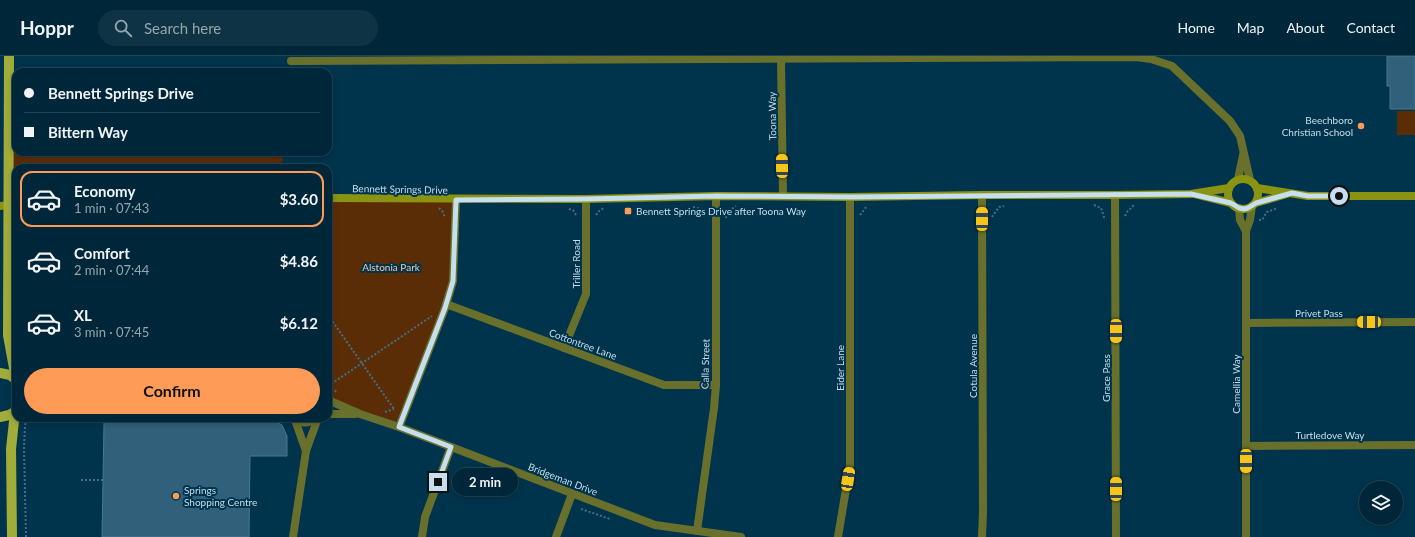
<!DOCTYPE html>
<html lang="en">
<head>
<meta charset="utf-8">
<style>
	body { margin:0; font-family:Lato,sans-serif; background:#0e3344; color:#f1f3f6; height:100vh; display:flex; flex-direction:column; font-size:15px; white-space:nowrap }
	* { box-sizing:border-box; margin:0 }
	p { font-size:13px; color:#95a5ae }
	.icon { flex:none; width:22px; height:22px; fill:none; stroke:currentColor; stroke-width:2; stroke-linecap:round; stroke-linejoin:round }
	.map { position:relative; flex:1; overflow:hidden }
	.panel { position:absolute; left:12px; top:108px; width:320px; height:258px; display:flex; flex-direction:column; background:#002739; border-radius:12px; box-shadow:0 2px 6px #0003,0 0 0 1px #224453 }
	.panel>* { flex:none }
	.top-card { position:absolute; left:12px; top:12px; width:320px; height:88px; border-radius:12px; box-shadow:0 2px 6px #0003,0 0 0 1px #224453; display:grid; align-content:center; height:88px; padding:0 12px; background:#002739 }
	.controls { position:absolute; left:1359px; top:425px; display:grid; gap:8px }
	.controls a { display:grid; place-items:center; width:44px; height:44px; border-radius:50%; background:#002739; box-shadow:0 2px 6px #0003,0 0 0 1px #224453; font-size:20px }
	.end { position:absolute; width:18px; height:18px; margin:-9px; border:5px solid #c6deed; background:#111; box-shadow:0 0 0 2px #111 }
	.from { border-radius:50% }
	.bubble { position:absolute; height:28px; border-radius:14px; background:#002739; box-shadow:0 2px 6px #0003,0 0 0 1px #224453; font-size:13px; font-weight:700; line-height:28px; text-align:center }
	.car { position:absolute; width:12px; height:24px; margin:-12px -6px; border-radius:5px; box-shadow:0 0 3px 1px #0007; background:linear-gradient(#f5c518 24%,#345 0 40%,#f5c518 0 76%,#345 0 86%,#f5c518 0) }
	.top-card b { display:flex; align-items:center; gap:14px; height:38px; font-size:15px }
	.top-card b+b { border-top:1px solid #224453 }
	.top-card i { width:10px; height:10px; background:#f1f3f6 }
	ul { padding:7px 0 0; list-style:none }
	li { display:flex; align-items:center; gap:12px; height:56px; margin:0 8px 6px; padding:0 4px; border:2px solid transparent; border-radius:12px }
	li div { flex:1 }
	li b { display:block; font-size:15px }
	li em { font-style:normal; font-weight:700 }
	li.selected { border-color:#fe9c57 }
	li>.icon { width:36px; height:36px; stroke-width:1.5 }
	.cta { display:flex; gap:8px; margin-top:auto; padding:8px 12px }
	.cta a { flex:1; height:46px; border-radius:24px; background:#fe9c57; color:#111; font-size:16px; font-weight:700; line-height:46px; text-align:center }
	header { display:flex; align-items:center; gap:24px; box-sizing:border-box; height:56px; padding:0 20px; background:#002739; border-bottom:1px solid #224453 }
	header strong { font-size:19px }
	nav { display:flex; gap:22px; margin-inline-start:auto; font-size:14px }
	.search { width:280px; height:36px; background:#0e3344; display:flex; align-items:center; gap:10px; box-sizing:border-box; padding:0 14px; border-radius:22px; color:#95a5ae; font-size:15px }
	.map>svg:first-child { display:block }
</style>
</head>
<body>
<header>
<strong>Hoppr</strong>
<div class="search"><svg class="icon" aria-label="search" viewBox="0 0 24 24"><circle cx="10" cy="10" r="6"/><path d="M15 15l6 6"/></svg>Search here</div>
<nav><a>Home</a><a>Map</a><a>About</a><a>Contact</a></nav>
</header>
<div class="map">
<svg width="1415" height="481" viewBox="0 0 1415 481">
	<rect width="100%" height="100%" fill="#00344c"/>
	<!-- green -->
	<g fill="#5b2d06">
		<polygon points="9,28 16,28 16,96 282,96 283,112 16,112 16,148 9,149"/>
		<rect x="1397" y="55" width="18" height="24"/>
		<polygon points="328,142 456,143 453,225 399,371 328,344"/>
	</g>
	<!-- building -->
	<g fill="#30607a" stroke="#487892">
		<polygon points="1387,0 1415,0 1415,53 1390,53 1390,30 1387,30"/>
		<polygon points="109,362 269,362 282,369 287,380 287,400 250,400 249,481 102,481 104,367"/>
	</g>
	<g fill="none" stroke-linecap="round" stroke-linejoin="round">
		<!-- path -->
		<g stroke="#456f84" stroke-width="2" stroke-dasharray="2 2" stroke-linecap="butt">
			<polyline points="1094,149 1101,152 1105,164"/>
			<polyline points="693,151 704,154 706,159"/>
			<polyline points="439,152 443,156 445,162"/>
			<polyline points="569,153 573,154 576,159"/>
			<polyline points="596,159 599,155 604,152"/>
			<polyline points="860,159 867,150"/>
			<polyline points="1125,160 1127,156 1134,149"/>
			<polyline points="725,161 727,161 729,155 736,150"/>
			<polyline points="992,161 999,151 1004,150"/>
			<polyline points="1259,164 1262,164 1267,156 1278,152"/>
			<polyline points="328,259 394,353"/>
			<polyline points="328,330 432,260"/>
			<polyline points="328,330 337,336"/>
			<polyline points="385,356 394,353"/>
			<polyline points="81,424 104,424"/>
			<polyline points="581,453 610,463"/>
			<polyline points="26,481 24,392 25,370 26,365 30,362"/>
		</g>
		<!-- street -->
		<g stroke="#69702c" stroke-width="8">
			<polyline points="781,3 783,140"/>
			<polyline points="291,5 1136,1 1151,3 1172,10 1230,65 1240,80 1250,124"/>
			<polyline points="1238,123 1243,99"/>
			<polyline points="1115,139 1116,481"/>
			<polyline points="1239,152 1240,164 1246,175"/>
			<polyline points="446,248 664,329 716,329"/>
			<polyline points="1246,267 1415,266"/>
			<polyline points="564,292 586,238 586,143"/>
			<polyline points="328,344 360,358 399,371 655,469 741,481"/>
			<polyline points="328,358 355,358"/>
			<path d="M 293,362 C 301,368 309,368 317,362"/>
			<polyline points="295,364 306,395"/>
			<polyline points="399,371 445,252 453,225 456,143"/>
			<polyline points="1246,390 1415,389"/>
			<polyline points="697,475 714,352 716,329 716,140"/>
			<polyline points="293,481 306,395 318,362"/>
			<polyline points="422,481 425,461 451,391"/>
			<polyline points="556,481 572,438"/>
			<polyline points="838,481 850,409 850,141"/>
			<polyline points="982,481 983,456 982,139"/>
			<polyline points="1246,481 1246,175 1250,164 1252,150"/>
		</g>
		<!-- secondary -->
		<g stroke="#8a9312" stroke-width="8">
			<circle cx="1243" cy="138" r="15"/>
			<polyline points="1257,132 1308,140 1415,140"/>
			<polyline points="1195,138 1231,147"/>
			<polyline points="328,142 586,143 716,140 850,141 982,139 1115,139 1191,138 1229,132"/>
			<polyline points="1256,147 1287,138"/>
			<polyline points="0,150 16,148"/>
		</g>
		<!-- primary -->
		<g stroke="#a2ac38" stroke-width="10">
			<polyline points="9,0 8,279 16,323"/>
			<polyline points="0,317 10,319 16,324"/>
			<polyline points="0,361 9,359 16,355"/>
			<polyline points="12,481 11,393 15,356"/>
		</g>
	</g>
	<g fill="none" stroke-linecap="round" stroke-linejoin="round">
		<!-- route -->
		<polyline stroke="#c6deed" stroke-width="5" points="438,426 451,391 399,371 445,252 453,225 456,144 586,143 716,140 850,141 1191,138 1231,147 1239,152 1244,153 1248,152 1256,147 1292,137 1308,140 1339,140"/>
	</g>
	<!-- markers -->
	<g fill="#fe9c57" stroke="#00344c" stroke-width="1.5">
		<circle cx="1361" cy="70" r="4"/>
		<rect x="624" y="151" width="8" height="8" rx="2"/>
		<circle cx="176" cy="440" r="4"/>
	</g>
	<g text-anchor="middle" dominant-baseline="central" stroke-width="4" stroke-linejoin="round" paint-order="stroke">
		<!-- street labels -->
		<g font-size="10" fill="#c6deed" stroke="#00344c">
			<text transform="translate(772 60) rotate(-91)">Toona Way</text>
			<text transform="translate(400 133) rotate(1)">Bennett Springs Drive</text>
			<text transform="translate(576 208) rotate(-90)">Triller Road</text>
			<text x="1319" y="257">Privet Pass</text>
			<text transform="translate(583 288) rotate(20)">Cottontree Lane</text>
			<text transform="translate(705 308) rotate(-89)">Calla Street</text>
			<text transform="translate(973 310) rotate(-90)">Cotula Avenue</text>
			<text transform="translate(840 312) rotate(-90)">Eider Lane</text>
			<text transform="translate(1106 322) rotate(-90)">Grace Pass</text>
			<text transform="translate(1236 328) rotate(-90)">Camellia Way</text>
			<text x="1330" y="379">Turtledove Way</text>
			<text transform="translate(563 423) rotate(21)">Bridgeman Drive</text>
		</g>
		<!-- poi labels -->
		<g font-size="10" fill="#c6deed" stroke="#00344c" text-anchor="start">
			<text x="1353" y="64" text-anchor="end">Beechboro<tspan x="1353" dy="12">Christian School</tspan></text>
			<text x="636" y="155">Bennett Springs Drive after Toona Way</text>
			<text x="184" y="434">Springs<tspan x="184" dy="12">Shopping Centre</tspan></text>
		</g>
		<!-- park labels -->
		<g font-size="10" fill="#f7c6a7" stroke="#00344c">
			<text x="391" y="211">Alstonia Park</text>
		</g>
	</g>
</svg>
<div class="controls">
<a><svg class="icon" aria-label="layers" viewBox="0 0 24 24"><path d="M12 4l9 5-9 5-9-5zM3 14l9 5 9-5"/></svg></a>
</div>
<i class="end from" style="left:1339px;top:140px"></i>
<i class="end" style="left:438px;top:426px"></i>
<div class="bubble" style="left:452px;top:412px;width:66px">2 min</div>
<i class="car" style="left:782px;top:110px;rotate:359deg"></i>
<i class="car" style="left:982px;top:163px;rotate:0deg"></i>
<i class="car" style="left:1369px;top:266px;rotate:270deg"></i>
<i class="car" style="left:1116px;top:275px;rotate:180deg"></i>
<i class="car" style="left:1246px;top:405px;rotate:180deg"></i>
<i class="car" style="left:848px;top:423px;rotate:9deg"></i>
<i class="car" style="left:1116px;top:433px;rotate:0deg"></i>
<div class="top-card">
<b><i class="from"></i>Bennett Springs Drive</b>
<b><i></i>Bittern Way</b>
</div>
<section class="panel">
<ul>
<li class="selected"><svg class="icon" aria-label="car" viewBox="0 0 24 24"><path d="M5 17H2v-5l4-1 3-4h7l3 4 3 1v5h-3M9 17h6M6 11h13"/><circle cx="7" cy="17" r="2"/><circle cx="17" cy="17" r="2"/></svg><div><b>Economy</b><p>1 min · 07:43</p></div><em>$3.60</em></li>
<li><svg class="icon" aria-label="car" viewBox="0 0 24 24"><path d="M5 17H2v-5l4-1 3-4h7l3 4 3 1v5h-3M9 17h6M6 11h13"/><circle cx="7" cy="17" r="2"/><circle cx="17" cy="17" r="2"/></svg><div><b>Comfort</b><p>2 min · 07:44</p></div><em>$4.86</em></li>
<li><svg class="icon" aria-label="car" viewBox="0 0 24 24"><path d="M5 17H2v-5l4-1 3-4h7l3 4 3 1v5h-3M9 17h6M6 11h13"/><circle cx="7" cy="17" r="2"/><circle cx="17" cy="17" r="2"/></svg><div><b>XL</b><p>3 min · 07:45</p></div><em>$6.12</em></li>
</ul>
<div class="cta"><a>Confirm</a></div>
</section>
</div>
</body>
</html>
